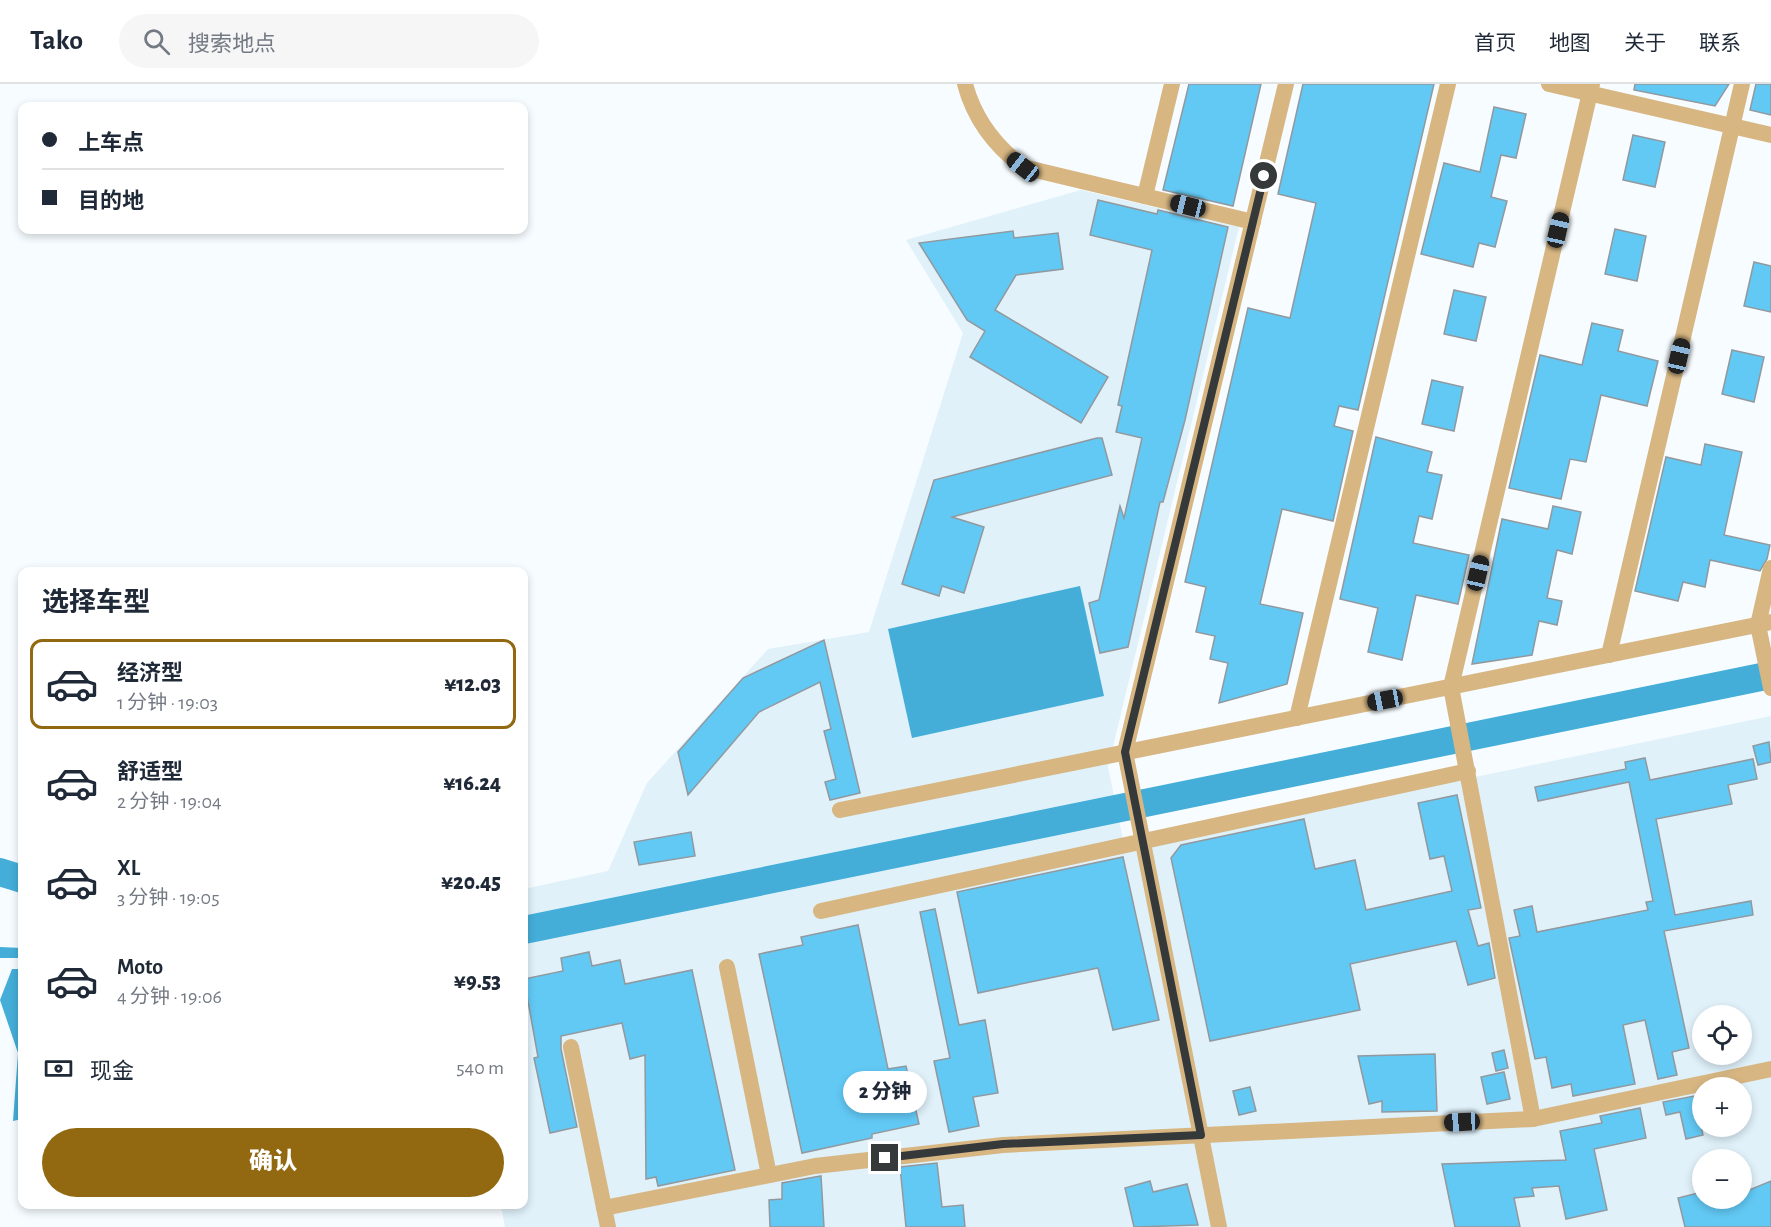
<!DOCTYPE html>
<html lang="zh">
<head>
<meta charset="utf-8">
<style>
	body { margin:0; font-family:"Alegreya Sans","Noto Sans SC",sans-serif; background:#f6f6f7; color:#1f2937; height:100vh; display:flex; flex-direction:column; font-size:22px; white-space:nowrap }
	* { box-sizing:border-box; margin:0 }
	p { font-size:20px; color:#747a83 }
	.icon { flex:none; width:33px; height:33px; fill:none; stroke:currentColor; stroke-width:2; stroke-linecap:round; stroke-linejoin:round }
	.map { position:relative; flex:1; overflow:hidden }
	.details { position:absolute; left:18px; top:483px; width:510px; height:642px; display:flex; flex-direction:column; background:#fff; border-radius:12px; box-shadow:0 3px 9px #0003 }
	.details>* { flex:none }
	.guide { position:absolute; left:18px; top:18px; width:510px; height:132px; border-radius:12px; box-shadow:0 3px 9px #0003; display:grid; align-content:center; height:132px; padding:0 24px; background:#fff }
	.controls { position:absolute; left:1692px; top:921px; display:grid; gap:12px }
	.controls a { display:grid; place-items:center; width:60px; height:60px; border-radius:50%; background:#fff; box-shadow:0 3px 9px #0003; font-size:30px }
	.end { position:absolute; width:27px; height:27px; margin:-14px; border:8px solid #35393a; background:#fff; box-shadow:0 0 0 3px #fff }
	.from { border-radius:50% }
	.bubble { position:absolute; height:42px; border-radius:21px; background:#fff; box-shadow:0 3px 9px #0003; font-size:20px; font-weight:800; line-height:42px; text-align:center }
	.car { position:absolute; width:18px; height:36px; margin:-18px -9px; border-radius:8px; box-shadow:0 0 4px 2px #0007; background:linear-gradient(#222 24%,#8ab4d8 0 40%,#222 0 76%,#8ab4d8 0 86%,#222 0) }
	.guide b { display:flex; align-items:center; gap:21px; height:57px; font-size:22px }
	.guide b+b { border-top:2px solid #e0e1e3 }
	.guide i { width:15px; height:15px; background:#1f2937 }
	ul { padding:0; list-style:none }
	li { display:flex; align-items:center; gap:18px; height:90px; margin:0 12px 9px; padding:0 12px; border:3px solid transparent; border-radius:12px }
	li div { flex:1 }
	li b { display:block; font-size:22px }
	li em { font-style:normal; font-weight:800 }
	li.on { border-color:#926811 }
	li>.icon { width:54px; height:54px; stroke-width:1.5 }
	h2 { padding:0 24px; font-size:27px; line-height:72px }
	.pay { display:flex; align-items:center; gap:15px; height:66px; padding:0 24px; font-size:22px }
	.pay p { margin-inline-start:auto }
	.button { display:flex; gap:12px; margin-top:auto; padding:12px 24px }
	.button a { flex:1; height:69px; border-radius:36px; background:#926811; color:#fff; font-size:24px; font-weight:800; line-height:69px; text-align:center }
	header { display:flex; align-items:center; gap:36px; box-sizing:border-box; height:84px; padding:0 30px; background:#fff; border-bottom:2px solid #e0e1e3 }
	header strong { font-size:28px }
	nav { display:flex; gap:33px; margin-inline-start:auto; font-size:21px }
	.search { width:420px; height:54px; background:#f6f6f7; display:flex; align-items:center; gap:15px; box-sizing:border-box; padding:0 21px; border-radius:33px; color:#747a83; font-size:22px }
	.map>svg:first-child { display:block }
</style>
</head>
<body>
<header>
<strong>Tako</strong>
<div class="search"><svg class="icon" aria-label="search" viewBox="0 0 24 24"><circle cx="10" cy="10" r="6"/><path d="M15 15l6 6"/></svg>搜索地点</div>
<nav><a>首页</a><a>地图</a><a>关于</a><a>联系</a></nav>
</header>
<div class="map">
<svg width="1771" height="1143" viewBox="0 0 1771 1143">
	<rect width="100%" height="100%" fill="#f6fcff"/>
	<!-- built -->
	<path fill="#e0f1fa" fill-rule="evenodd" d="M 1081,106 L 1239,143 L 1108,683 L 1125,765 L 1771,632 L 1771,1143 L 505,1143 L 501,1121 L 524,1120 L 524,805 L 608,787 L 647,699 L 768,565 L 869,548 L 963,249 L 906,156 ZM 1702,932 L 1742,932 L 1742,970 L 1702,970 ZM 1702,1004 L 1742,1004 L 1742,1042 L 1702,1042 ZM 1702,1076 L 1742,1076 L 1742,1114 L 1702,1114 Z"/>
	<!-- water -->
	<g fill="#44aed8">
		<polygon points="1080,502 1104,612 912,654 888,545"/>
		<polygon points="0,863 22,864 22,874 0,874"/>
		<polygon points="12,885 22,885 22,1035 13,1037 18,969 0,916"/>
	</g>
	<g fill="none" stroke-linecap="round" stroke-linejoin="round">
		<!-- river -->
		<g stroke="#44aed8" stroke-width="28">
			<polyline points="0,788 22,795"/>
			<polyline points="524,846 1771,591"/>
		</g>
	</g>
	<!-- building -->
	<g fill="#62c9f5" stroke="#91999e" stroke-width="1.5">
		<polygon points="1189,0 1261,0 1233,122 1163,106"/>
		<polygon points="1303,0 1434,0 1358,326 1339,322 1334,342 1353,347 1333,437 1282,425 1260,520 1303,529 1287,600 1219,619 1228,579 1210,575 1215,552 1196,548 1206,503 1185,498 1248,224 1290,234 1316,119 1278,110"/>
		<polygon points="1635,0 1729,0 1715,22 1634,6"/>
		<polygon points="1756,0 1771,0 1771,31 1750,26"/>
		<polygon points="1494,23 1526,30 1516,74 1501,71 1491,113 1507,117 1495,163 1479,159 1473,183 1421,170 1444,79 1480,88"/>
		<polygon points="1633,51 1665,58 1655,103 1623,96"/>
		<polygon points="1098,116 1157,130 1158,126 1228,143 1185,336 1163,418 1160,418 1128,563 1100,569 1089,519 1099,516 1120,422 1124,434 1142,354 1116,348 1122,322 1118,321 1152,166 1090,151"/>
		<polygon points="1615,145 1646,152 1637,197 1605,190"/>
		<polygon points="1013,147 1014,154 1058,149 1063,185 1016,191 995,226 1108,293 1081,339 970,273 985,247 967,236 919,159"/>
		<polygon points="1754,178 1771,182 1771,228 1744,222"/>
		<polygon points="1454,206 1486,213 1476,257 1444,250"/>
		<polygon points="1592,239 1623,246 1618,267 1658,277 1647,322 1601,311 1586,378 1570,375 1561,415 1509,404 1540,271 1582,281"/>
		<polygon points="1732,266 1764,273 1754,318 1722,310"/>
		<polygon points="1432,296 1463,303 1454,347 1422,340"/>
		<polygon points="1376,353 1432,368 1427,388 1442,391 1432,435 1419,432 1413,459 1469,471 1458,520 1416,511 1402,576 1368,568 1378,524 1340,515"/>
		<polygon points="1097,354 1102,354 1112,391 952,433 984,443 964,509 942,502 939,512 902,500 934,396"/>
		<polygon points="1705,360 1742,368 1724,451 1770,461 1767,475 1760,487 1710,476 1705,503 1683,498 1678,517 1635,507 1666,373 1701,381"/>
		<polygon points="1553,422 1581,428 1572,470 1557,466 1547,514 1562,517 1557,541 1539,537 1532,571 1472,580 1502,435 1548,445"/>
		<polygon points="824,556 860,709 830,716 825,698 836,695 824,647 831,645 820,598 759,628 688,711 678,668 743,594"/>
		<polygon points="1769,658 1771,678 1758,681 1753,662"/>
		<polygon points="1645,674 1650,696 1753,675 1757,695 1728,701 1732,720 1656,735 1675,831 1751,817 1753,831 1664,847 1689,964 1672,968 1677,991 1658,995 1645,936 1623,941 1635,1000 1573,1012 1571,1000 1552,1004 1546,973 1535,975 1509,854 1520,852 1514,826 1532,822 1537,848 1648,826 1646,818 1653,817 1629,698 1538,717 1535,703 1626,685 1625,678"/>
		<polygon points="1457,711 1481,824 1468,826 1478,862 1489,859 1495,894 1468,901 1456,857 1350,880 1360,926 1210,957 1171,774 1181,761 1304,735 1315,785 1355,776 1366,826 1452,807 1444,772 1430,775 1418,719"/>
		<polygon points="691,748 695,772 639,781 634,758"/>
		<polygon points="1123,773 1159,936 1113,946 1098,884 978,909 957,808"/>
		<polygon points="935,825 959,941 985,936 998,1009 973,1013 979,1042 949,1048 934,977 950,974 920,828"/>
		<polygon points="858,841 888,985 906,982 919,1040 872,1050 872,1054 802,1069 759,870 803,861 801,853"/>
		<polygon points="589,868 592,882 620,876 625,900 692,886 735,1086 658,1102 656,1093 646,1095 645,971 630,975 622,939 561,952 561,965 577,1043 550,1049 534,974 538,973 524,895 563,887 561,874"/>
		<polygon points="1504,966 1508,984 1496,987 1492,969"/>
		<polygon points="1435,970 1437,1027 1382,1028 1382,1017 1369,1020 1358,972"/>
		<polygon points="1504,988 1510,1015 1487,1020 1481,993"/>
		<polygon points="1250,1003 1256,1027 1239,1031 1233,1007"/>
		<polygon points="1694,1012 1703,1051 1686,1055 1680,1028 1666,1031 1663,1018"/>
		<polygon points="1640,1024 1646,1054 1594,1065 1607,1126 1566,1135 1559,1102 1532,1104 1534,1112 1514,1114 1520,1143 1455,1143 1442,1080 1566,1076 1560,1047 1602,1039 1600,1032"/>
		<polygon points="937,1079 942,1123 963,1121 965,1143 906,1143 900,1083"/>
		<polygon points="821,1092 824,1143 770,1143 769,1116 782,1115 782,1099"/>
		<polygon points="1150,1097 1153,1108 1187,1100 1198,1141 1134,1143 1125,1104"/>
		<polygon points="1771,1097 1771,1143 1685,1143 1678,1114 1702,1108 1702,1114 1709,1114 1711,1121 1728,1114 1742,1114 1742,1109"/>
	</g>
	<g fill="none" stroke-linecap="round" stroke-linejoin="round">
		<!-- minor -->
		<g stroke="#d7b682" stroke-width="16">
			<path d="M 965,0 C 974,34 995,62 1023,83 L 1253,138"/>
			<polyline points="1549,0 1771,51"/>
			<polyline points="1145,112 1172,0"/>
			<polyline points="1771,484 1758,541 1771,604"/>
			<polyline points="1609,571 1742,0"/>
			<polyline points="1297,634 1448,0"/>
			<polyline points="840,726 1771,538"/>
			<polyline points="821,827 1468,687"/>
			<polyline points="727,883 769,1091"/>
			<polyline points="571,963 608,1143"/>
			<polyline points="1533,1035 1451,603 1592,0"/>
			<polyline points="604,1124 815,1082 1003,1061 1533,1035 1771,985"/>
			<polyline points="1219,1143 1125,668 1286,0"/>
		</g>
	</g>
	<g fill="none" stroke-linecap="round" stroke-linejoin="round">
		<!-- route -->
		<polyline stroke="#35393a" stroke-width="8" points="885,1074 1003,1060 1201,1051 1125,668 1264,92"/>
	</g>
</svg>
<div class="controls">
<a><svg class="icon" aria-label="locate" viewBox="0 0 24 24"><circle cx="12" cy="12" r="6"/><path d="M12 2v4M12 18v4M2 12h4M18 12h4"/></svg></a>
<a>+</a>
<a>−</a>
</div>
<i class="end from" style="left:1264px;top:92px"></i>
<i class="end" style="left:885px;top:1074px"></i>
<div class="bubble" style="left:843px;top:987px;width:84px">2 分钟</div>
<i class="car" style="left:1023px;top:83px;rotate:308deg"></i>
<i class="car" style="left:1188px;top:122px;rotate:284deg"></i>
<i class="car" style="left:1558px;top:146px;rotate:13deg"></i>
<i class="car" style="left:1679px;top:272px;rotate:13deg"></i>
<i class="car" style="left:1478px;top:489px;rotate:13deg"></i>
<i class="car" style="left:1385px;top:616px;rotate:259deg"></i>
<i class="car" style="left:1462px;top:1038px;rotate:267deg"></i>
<div class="guide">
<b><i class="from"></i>上车点</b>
<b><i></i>目的地</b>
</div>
<section class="details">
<h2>选择车型</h2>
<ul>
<li class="on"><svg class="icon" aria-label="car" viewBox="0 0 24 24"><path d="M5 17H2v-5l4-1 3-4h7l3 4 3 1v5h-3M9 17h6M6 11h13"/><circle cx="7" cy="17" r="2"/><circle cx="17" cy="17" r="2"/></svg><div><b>经济型</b><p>1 分钟 · 19:03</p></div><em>¥12.03</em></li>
<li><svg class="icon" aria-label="car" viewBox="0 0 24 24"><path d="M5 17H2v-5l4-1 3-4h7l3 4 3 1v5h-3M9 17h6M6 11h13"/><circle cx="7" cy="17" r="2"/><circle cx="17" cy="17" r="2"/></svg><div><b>舒适型</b><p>2 分钟 · 19:04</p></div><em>¥16.24</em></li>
<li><svg class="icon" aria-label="car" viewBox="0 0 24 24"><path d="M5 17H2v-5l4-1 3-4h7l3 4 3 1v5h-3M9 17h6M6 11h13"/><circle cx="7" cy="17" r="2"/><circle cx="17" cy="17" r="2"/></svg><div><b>XL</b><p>3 分钟 · 19:05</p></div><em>¥20.45</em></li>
<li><svg class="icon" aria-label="car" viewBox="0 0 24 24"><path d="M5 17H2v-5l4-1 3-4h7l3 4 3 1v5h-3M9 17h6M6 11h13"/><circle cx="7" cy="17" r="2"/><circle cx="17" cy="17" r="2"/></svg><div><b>Moto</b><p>4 分钟 · 19:06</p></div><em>¥9.53</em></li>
</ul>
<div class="pay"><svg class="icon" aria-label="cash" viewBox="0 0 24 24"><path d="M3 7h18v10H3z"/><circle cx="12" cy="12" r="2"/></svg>现金<p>540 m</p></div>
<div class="button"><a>确认</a></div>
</section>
</div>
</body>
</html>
